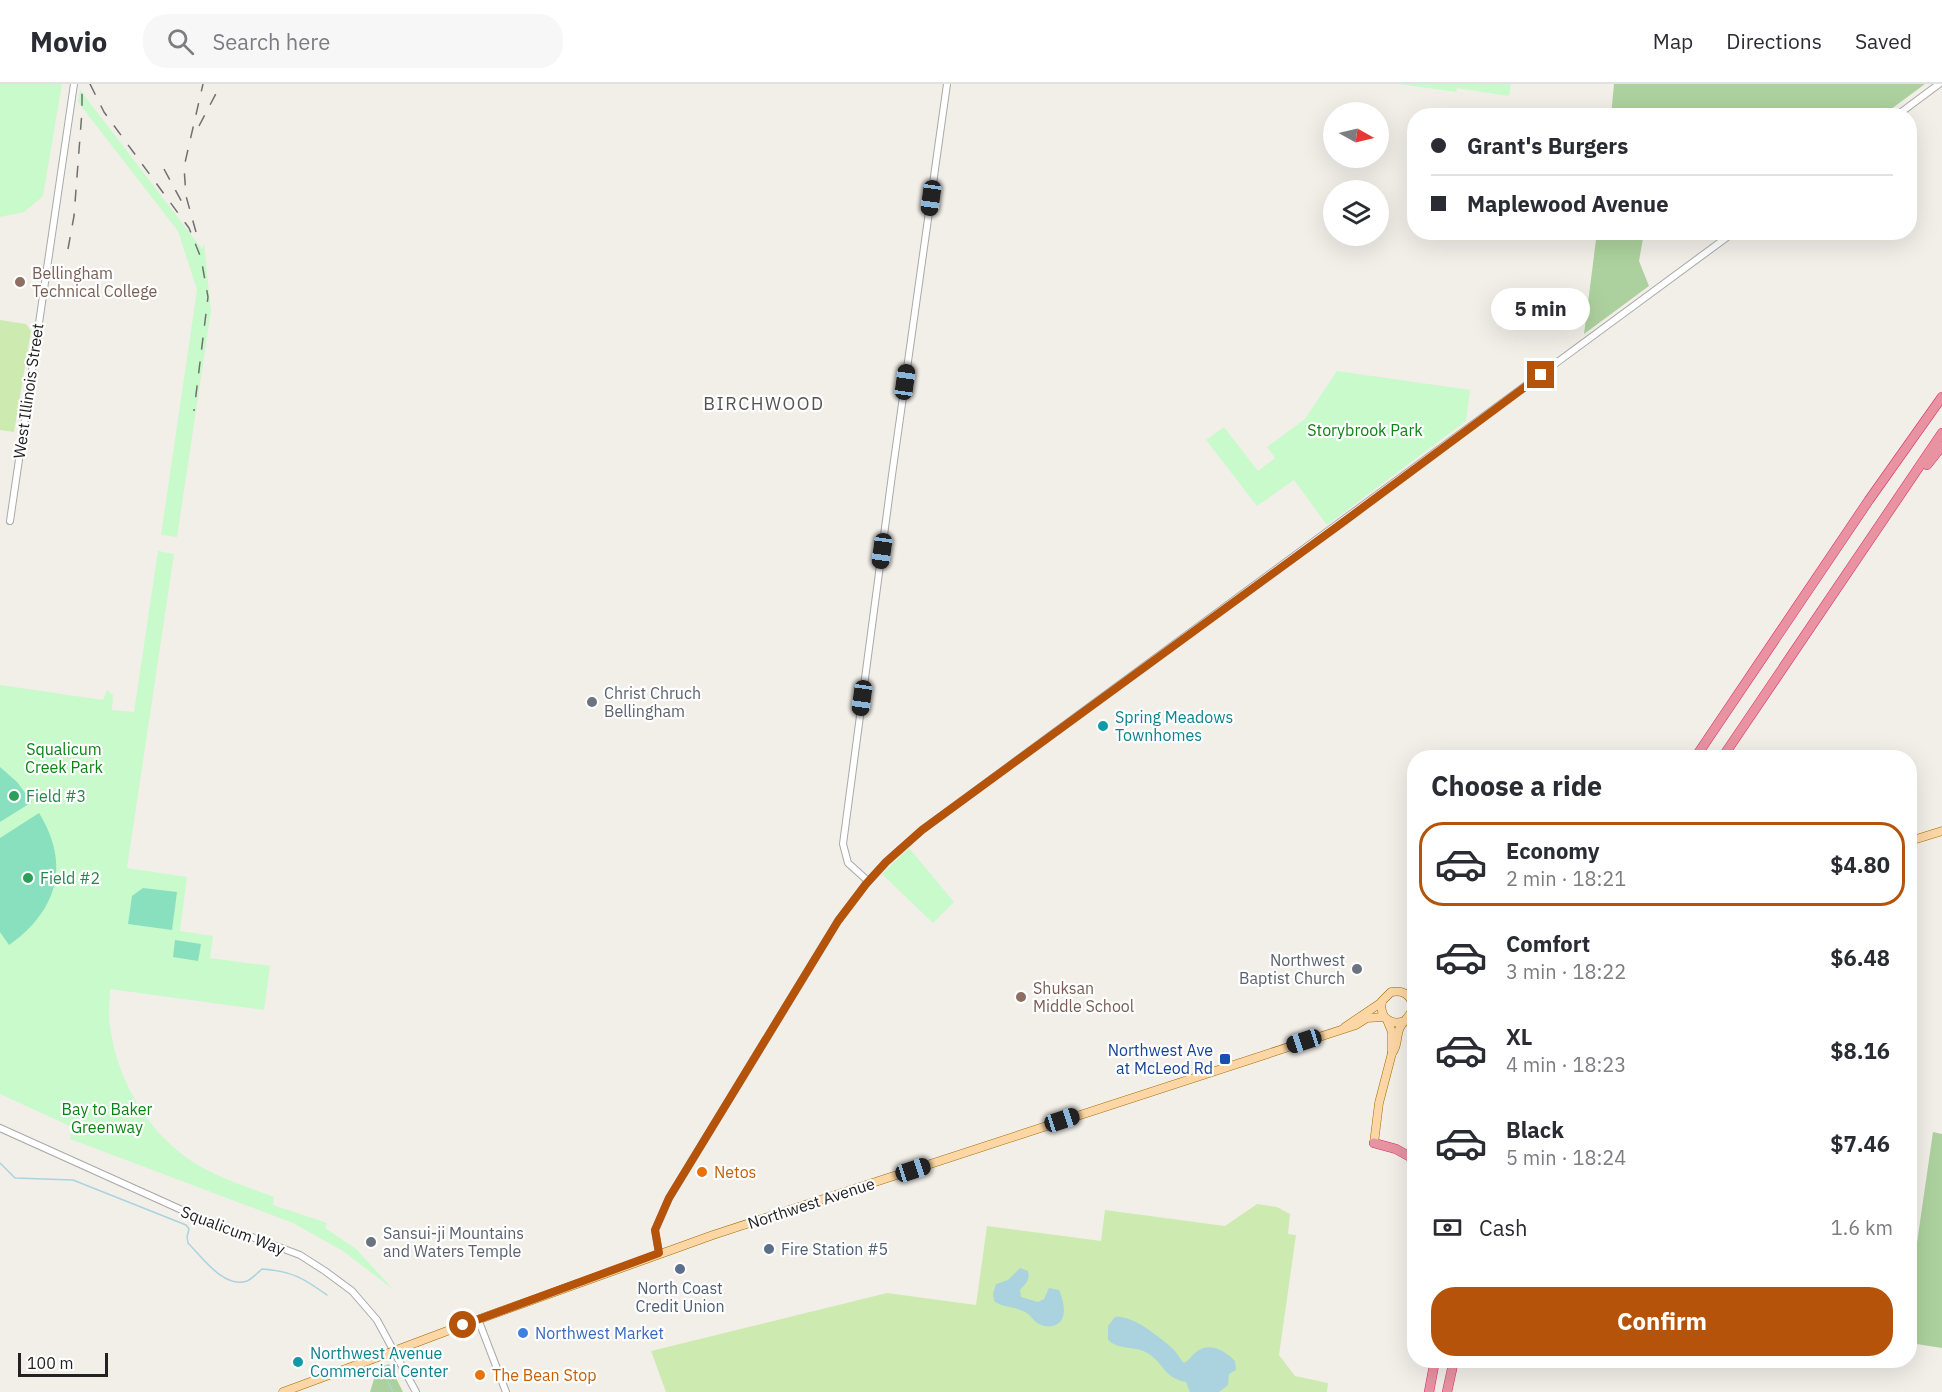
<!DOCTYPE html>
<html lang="en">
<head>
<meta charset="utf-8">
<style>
	body { margin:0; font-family:"IBM Plex Sans",sans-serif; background:#f7f7f7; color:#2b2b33; height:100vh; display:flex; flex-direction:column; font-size:22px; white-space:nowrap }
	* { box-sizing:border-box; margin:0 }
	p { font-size:20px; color:#7c7c81 }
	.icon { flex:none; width:33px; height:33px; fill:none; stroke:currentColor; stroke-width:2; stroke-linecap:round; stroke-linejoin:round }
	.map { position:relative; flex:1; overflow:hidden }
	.sheet { position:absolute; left:1407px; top:666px; width:510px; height:618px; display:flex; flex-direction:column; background:#fff; border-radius:24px; box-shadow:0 6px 24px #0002 }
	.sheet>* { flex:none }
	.hud { position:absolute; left:1407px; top:24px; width:510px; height:132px; border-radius:24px; box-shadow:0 6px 24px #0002; display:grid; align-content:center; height:132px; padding:0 24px; background:#fff }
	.needle { width:39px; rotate:98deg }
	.tools { position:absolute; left:1323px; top:18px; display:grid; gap:12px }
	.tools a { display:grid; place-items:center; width:66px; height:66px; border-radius:50%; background:#fff; box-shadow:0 6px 24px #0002; font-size:30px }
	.scale { position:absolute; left:18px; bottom:15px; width:90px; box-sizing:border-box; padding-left:6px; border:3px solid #222; border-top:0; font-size:16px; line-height:21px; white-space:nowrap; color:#222; -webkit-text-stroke:4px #fff; paint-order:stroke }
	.end { position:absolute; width:27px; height:27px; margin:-14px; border:8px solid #b45309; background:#fff; box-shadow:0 0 0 3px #fff }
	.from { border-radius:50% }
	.bubble { position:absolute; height:42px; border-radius:21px; background:#fff; box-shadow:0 6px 24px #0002; font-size:20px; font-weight:700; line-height:42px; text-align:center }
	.car { position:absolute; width:18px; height:36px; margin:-18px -9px; border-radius:8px; box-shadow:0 0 4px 2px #0007; background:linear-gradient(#222 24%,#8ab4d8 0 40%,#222 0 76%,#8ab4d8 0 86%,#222 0) }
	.hud b { display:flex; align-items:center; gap:21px; height:57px; font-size:22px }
	.hud b+b { border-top:2px solid #e1e1e2 }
	.hud i { width:15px; height:15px; background:#2b2b33 }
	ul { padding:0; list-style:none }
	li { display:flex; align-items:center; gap:18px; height:84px; margin:0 12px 9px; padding:0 12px; border:3px solid transparent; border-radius:24px }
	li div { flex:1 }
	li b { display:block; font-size:22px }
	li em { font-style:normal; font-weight:700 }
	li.active { border-color:#b45309 }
	li>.icon { width:54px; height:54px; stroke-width:1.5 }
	h2 { padding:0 24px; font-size:27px; line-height:72px }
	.pay { display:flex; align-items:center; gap:15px; height:66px; padding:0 24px; font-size:22px }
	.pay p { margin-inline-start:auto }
	.primary-button { display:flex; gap:12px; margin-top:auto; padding:12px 24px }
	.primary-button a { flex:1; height:69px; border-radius:24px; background:#b45309; color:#fff; font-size:24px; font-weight:700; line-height:69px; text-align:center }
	header { display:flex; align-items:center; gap:36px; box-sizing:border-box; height:84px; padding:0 30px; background:#fff; border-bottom:2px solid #e1e1e2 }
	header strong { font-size:28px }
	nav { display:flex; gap:33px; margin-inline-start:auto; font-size:21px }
	.search { width:420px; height:54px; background:#f7f7f7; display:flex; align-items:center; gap:15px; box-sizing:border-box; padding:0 21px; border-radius:24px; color:#7c7c81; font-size:22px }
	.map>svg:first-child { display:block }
</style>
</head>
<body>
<header>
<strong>Movio</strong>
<div class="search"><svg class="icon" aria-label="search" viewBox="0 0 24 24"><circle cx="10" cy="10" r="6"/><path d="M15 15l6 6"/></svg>Search here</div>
<nav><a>Map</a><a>Directions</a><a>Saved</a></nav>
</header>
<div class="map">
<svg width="1942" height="1308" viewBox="0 0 1942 1308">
	<rect width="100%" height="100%" fill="#f2efe9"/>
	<!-- grass -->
	<g fill="#cdebb0">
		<polygon points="0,236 26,240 31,247 14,348 0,346"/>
		<polygon points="1257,1120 1277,1123 1290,1130 1288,1150 1296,1151 1279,1271 1295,1292 1328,1299 1327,1308 666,1308 651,1267 887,1209 976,1221 987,1142 1101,1157 1105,1126 1225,1142"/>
	</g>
	<!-- forest -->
	<g fill="#add19e">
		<polygon points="1614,0 1925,0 1883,31 1611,31"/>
		<polygon points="1597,148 1644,149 1639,177 1649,202 1584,250"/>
		<polygon points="1933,1048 1942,1050 1942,1264 1910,1259 1910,1207"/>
		<polygon points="389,1280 403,1308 370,1308 374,1295 371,1286"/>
	</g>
	<!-- park -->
	<g fill="#c8facc">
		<polygon points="0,0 62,0 43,112 24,128 0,133"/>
		<polygon points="1400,0 1511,0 1509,12 1457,4 1456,8"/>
		<polygon points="80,6 202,165 204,160 211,227 177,453 161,451 197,206 178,147 78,18"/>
		<polygon points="1337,287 1470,306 1466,337 1327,441 1294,396 1257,422 1206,356 1224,343 1258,387 1275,374 1267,363 1305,335"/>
		<path d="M 158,467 L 174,470 L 127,784 L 187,793 L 180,847 L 213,852 L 210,874 L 270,882 L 264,926 L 110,905 C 110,917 108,930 110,942 C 117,997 149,1052 198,1081 C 219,1094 251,1104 274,1113 L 273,1121 L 327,1139 L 325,1144 L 356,1165 L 394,1206 L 343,1167 L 293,1139 L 70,1055 L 72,1043 L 0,1010 L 0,601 L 103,616 L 107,606 L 113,611 L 112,626 L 134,628 Z"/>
		<polygon points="909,764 954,818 933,839 882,790"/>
	</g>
	<!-- pitch -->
	<g fill="#88e0be">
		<polygon points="0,683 17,698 32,718 0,738"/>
		<path d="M 39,729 C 71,781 57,827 9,861 L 0,848 L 0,754 Z"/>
		<polygon points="143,804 177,808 172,846 128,840 132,812"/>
		<polygon points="175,856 201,860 198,877 173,873"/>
	</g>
	<!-- water -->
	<g fill="#aad3df">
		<path d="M 1020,1184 L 1028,1187 C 1030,1197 1026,1199 1020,1206 L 1021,1213 L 1038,1218 L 1044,1215 L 1049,1204 L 1059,1206 C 1064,1217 1069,1238 1053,1242 C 1048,1243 1043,1242 1039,1240 C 1033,1237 1031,1231 1025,1228 C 1015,1222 1003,1224 994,1217 L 993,1210 L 996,1200 L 1008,1196 Z"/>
		<path d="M 1115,1233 C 1133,1231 1159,1253 1172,1264 C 1177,1268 1180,1275 1184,1279 C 1190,1276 1190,1273 1195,1269 C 1209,1257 1224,1266 1235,1277 L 1236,1286 L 1229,1290 L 1228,1301 L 1219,1308 L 1190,1308 L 1186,1298 C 1164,1294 1165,1281 1149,1270 C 1136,1261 1120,1267 1108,1256 L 1108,1242 Z"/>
	</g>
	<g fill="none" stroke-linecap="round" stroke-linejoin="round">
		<!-- stream -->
		<g stroke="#aad3df" stroke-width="1.5">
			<path d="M 0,1079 L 15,1094 L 73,1096 L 186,1141 L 189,1145 L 187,1153 L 188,1159 C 202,1173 224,1205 247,1197 C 252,1195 257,1189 262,1185 C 292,1187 303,1194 327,1211"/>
			<polyline points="388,1298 393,1308"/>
		</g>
		<defs>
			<g id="minor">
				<polyline points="1896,32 1939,0"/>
				<polyline points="10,437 74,0"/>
				<polyline points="868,797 848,779 843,760 892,391 947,0"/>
				<polyline points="0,1044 193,1131 300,1171 325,1187 352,1207 377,1236 416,1308"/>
				<path d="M 659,1169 L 655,1146 L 669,1114 L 838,837 L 866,800 L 886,778 L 922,746 C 1193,547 1463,347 1734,148"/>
				<polyline points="478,1235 506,1308"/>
			</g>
			<g id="major">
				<polyline points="1910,757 1942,747"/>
				<polyline points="1387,936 1392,948 1392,969"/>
				<polyline points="1345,943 1382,918"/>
				<path d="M 1374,1059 L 1379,1019 L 1392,969 C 1398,962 1396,955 1399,946 C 1402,935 1421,927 1409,913 C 1404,907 1398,907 1391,908 L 1382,917 C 1379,933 1390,942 1404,937"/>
				<polyline points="463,1241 713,1151 1356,941 1367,934 1384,933"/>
				<polyline points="283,1308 370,1276"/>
			</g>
			<g id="highway">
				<polyline points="1927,381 1942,362"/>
				<polyline points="1695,674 1869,416 1942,313"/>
				<polyline points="1722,674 1942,349"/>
				<polyline points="1374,1059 1396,1065 1414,1075"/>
				<polyline points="1429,1308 1435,1276"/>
				<polyline points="1447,1308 1454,1276"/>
			</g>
		</defs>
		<!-- minor casing -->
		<use href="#minor" stroke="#a9a9a9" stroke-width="8"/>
		<!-- major casing -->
		<use href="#major" stroke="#a06b00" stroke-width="9"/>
		<!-- highway casing -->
		<use href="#highway" stroke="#dc2a67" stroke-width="10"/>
		<!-- minor -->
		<use href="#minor" stroke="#fff" stroke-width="6"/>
		<!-- major -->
		<use href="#major" stroke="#fcd6a4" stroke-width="8"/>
		<!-- highway -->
		<use href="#highway" stroke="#e892a2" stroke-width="9"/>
		<!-- rail -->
		<g stroke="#707070" stroke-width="1.5" stroke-dasharray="12 12" stroke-linecap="butt">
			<polyline points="90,0 104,28 189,144 201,174 208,213 194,327"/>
			<polyline points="199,42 221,0"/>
			<polyline points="164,85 184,122"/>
			<polyline points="196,148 186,112 184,83 203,0"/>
			<polyline points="68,165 74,132 82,27 82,0"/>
		</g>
		<defs>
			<polyline id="major-bridge" points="370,1276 463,1241"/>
		</defs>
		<!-- major-bridge casing -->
		<use href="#major-bridge" stroke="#a06b00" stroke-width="9" stroke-linecap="butt"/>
		<!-- major-bridge -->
		<use href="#major-bridge" stroke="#fcd6a4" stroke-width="8"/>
	</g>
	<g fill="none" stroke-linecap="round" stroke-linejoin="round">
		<!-- route -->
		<polyline stroke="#b45309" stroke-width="8" points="463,1241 659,1169 655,1146 669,1114 838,837 866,800 886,778 922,746 1342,439 1541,291"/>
	</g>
	<!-- markers -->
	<g fill="#8d6e63" stroke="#fff" stroke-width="2">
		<circle cx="20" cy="198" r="6"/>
		<circle cx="1021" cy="913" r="6"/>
	</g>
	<g fill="#6b7280" stroke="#fff" stroke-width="2">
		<circle cx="592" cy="618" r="6"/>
		<circle cx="1357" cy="885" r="6"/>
		<circle cx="371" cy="1158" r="6"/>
	</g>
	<g fill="#0f9aa8" stroke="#fff" stroke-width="2">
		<circle cx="1103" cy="642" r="6"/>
		<circle cx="298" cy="1278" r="6"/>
	</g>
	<g fill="#2e9e5b" stroke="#fff" stroke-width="2">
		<circle cx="14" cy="712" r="6"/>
		<circle cx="28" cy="794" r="6"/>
	</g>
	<rect fill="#1a4fb4" stroke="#fff" stroke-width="2" x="1219" y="969" width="12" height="12" rx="3"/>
	<g fill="#e8710a" stroke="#fff" stroke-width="2">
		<circle cx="702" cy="1088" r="6"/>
		<circle cx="480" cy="1291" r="6"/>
	</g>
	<g fill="#5c6f8a" stroke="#fff" stroke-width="2">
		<circle cx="769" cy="1165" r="6"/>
		<circle cx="680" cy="1185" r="6"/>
	</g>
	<circle fill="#3f7fe0" stroke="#fff" stroke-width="2" cx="523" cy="1249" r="6"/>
	<g text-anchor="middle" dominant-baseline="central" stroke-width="4.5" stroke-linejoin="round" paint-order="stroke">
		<!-- education labels -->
		<g font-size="16" fill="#785e54" stroke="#fff" text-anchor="start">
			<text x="32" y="189">Bellingham<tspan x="32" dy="18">Technical College</tspan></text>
			<text x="1033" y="904">Shuksan<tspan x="1033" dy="18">Middle School</tspan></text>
		</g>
		<!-- street labels -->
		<g font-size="16" fill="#222" stroke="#fff">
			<text transform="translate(28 307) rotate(-82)">West Illinois Street</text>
			<text transform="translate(811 1119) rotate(-18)">Northwest Avenue</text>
			<text transform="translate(233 1146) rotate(21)">Squalicum Way</text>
		</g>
		<!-- park labels -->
		<g font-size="16" fill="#0c8416" stroke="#fff">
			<text x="1365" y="346">Storybrook Park</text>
			<text x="64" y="665">Squalicum<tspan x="64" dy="18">Creek Park</tspan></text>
			<text x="107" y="1025">Bay to Baker<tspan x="107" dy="18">Greenway</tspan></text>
		</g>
		<!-- worship labels -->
		<g font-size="16" fill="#5b616d" stroke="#fff" text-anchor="start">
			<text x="604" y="609">Christ Chruch<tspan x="604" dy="18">Bellingham</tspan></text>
			<text x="1345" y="876" text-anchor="end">Northwest<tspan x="1345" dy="18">Baptist Church</tspan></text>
			<text x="383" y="1149">Sansui-ji Mountains<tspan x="383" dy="18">and Waters Temple</tspan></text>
		</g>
		<!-- culture labels -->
		<g font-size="16" fill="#0d838f" stroke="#fff" text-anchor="start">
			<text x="1115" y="633">Spring Meadows<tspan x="1115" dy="18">Townhomes</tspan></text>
			<text x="310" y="1269">Northwest Avenue<tspan x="310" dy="18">Commercial Center</tspan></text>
		</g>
		<!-- leisure labels -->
		<g font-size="16" fill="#27864d" stroke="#fff" text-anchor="start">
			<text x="26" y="712">Field #3</text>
			<text x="40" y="794">Field #2</text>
		</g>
		<!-- transit labels -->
		<g font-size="16" fill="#164399" stroke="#fff" text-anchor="end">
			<text x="1213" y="966">Northwest Ave<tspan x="1213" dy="18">at McLeod Rd</tspan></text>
		</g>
		<!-- food labels -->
		<g font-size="16" fill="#c56008" stroke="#fff" text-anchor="start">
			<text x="714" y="1088">Netos</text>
			<text x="492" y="1291">The Bean Stop</text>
		</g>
		<!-- service labels -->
		<g font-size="16" fill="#4e5e75" stroke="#fff" text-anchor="start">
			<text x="781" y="1165">Fire Station #5</text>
			<text x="680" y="1204" text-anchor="middle">North Coast<tspan x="680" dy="18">Credit Union</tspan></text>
		</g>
		<!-- shop labels -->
		<g font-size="16" fill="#366cbe" stroke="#fff" text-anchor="start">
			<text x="535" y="1249">Northwest Market</text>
		</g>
		<!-- neighbourhood labels -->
		<g font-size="18" letter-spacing="1.5" fill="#555" stroke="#fff">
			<text x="764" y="319">BIRCHWOOD</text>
		</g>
	</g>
</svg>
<div class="tools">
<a><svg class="needle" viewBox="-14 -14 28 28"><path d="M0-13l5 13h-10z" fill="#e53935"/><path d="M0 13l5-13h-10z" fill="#7c7c81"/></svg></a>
<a><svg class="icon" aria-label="layers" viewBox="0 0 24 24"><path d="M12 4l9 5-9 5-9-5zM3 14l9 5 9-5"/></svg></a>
</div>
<div class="scale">100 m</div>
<i class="end from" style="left:463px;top:1241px"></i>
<i class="end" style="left:1541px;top:291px"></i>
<div class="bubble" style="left:1491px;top:204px;width:99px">5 min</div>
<i class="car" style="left:931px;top:114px;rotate:188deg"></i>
<i class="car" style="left:905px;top:298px;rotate:8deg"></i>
<i class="car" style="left:882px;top:467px;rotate:188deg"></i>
<i class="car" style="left:862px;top:614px;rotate:188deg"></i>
<i class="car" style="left:1304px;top:957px;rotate:252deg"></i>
<i class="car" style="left:1062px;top:1036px;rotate:72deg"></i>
<i class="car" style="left:913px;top:1086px;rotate:72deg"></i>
<div class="hud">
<b><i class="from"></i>Grant's Burgers</b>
<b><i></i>Maplewood Avenue</b>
</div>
<section class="sheet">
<h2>Choose a ride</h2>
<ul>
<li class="active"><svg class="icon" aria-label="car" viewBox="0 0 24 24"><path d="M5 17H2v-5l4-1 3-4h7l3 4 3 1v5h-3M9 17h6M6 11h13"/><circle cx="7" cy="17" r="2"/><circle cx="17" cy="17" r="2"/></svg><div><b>Economy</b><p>2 min · 18:21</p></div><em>$4.80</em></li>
<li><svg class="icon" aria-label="car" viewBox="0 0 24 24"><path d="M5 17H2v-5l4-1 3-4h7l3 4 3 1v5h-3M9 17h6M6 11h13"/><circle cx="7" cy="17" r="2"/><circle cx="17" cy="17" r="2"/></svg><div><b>Comfort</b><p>3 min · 18:22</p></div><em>$6.48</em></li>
<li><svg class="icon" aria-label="car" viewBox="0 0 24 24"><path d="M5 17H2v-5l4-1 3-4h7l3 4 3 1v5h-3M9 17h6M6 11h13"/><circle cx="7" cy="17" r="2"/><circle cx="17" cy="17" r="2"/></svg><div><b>XL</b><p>4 min · 18:23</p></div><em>$8.16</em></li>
<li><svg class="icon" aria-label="car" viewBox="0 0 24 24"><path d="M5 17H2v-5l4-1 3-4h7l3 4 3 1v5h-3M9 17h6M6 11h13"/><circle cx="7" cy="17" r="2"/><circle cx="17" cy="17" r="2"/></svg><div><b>Black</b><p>5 min · 18:24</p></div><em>$7.46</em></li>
</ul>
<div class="pay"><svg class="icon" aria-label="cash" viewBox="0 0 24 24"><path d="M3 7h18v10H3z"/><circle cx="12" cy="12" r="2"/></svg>Cash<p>1.6 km</p></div>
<div class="primary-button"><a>Confirm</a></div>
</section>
</div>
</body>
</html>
